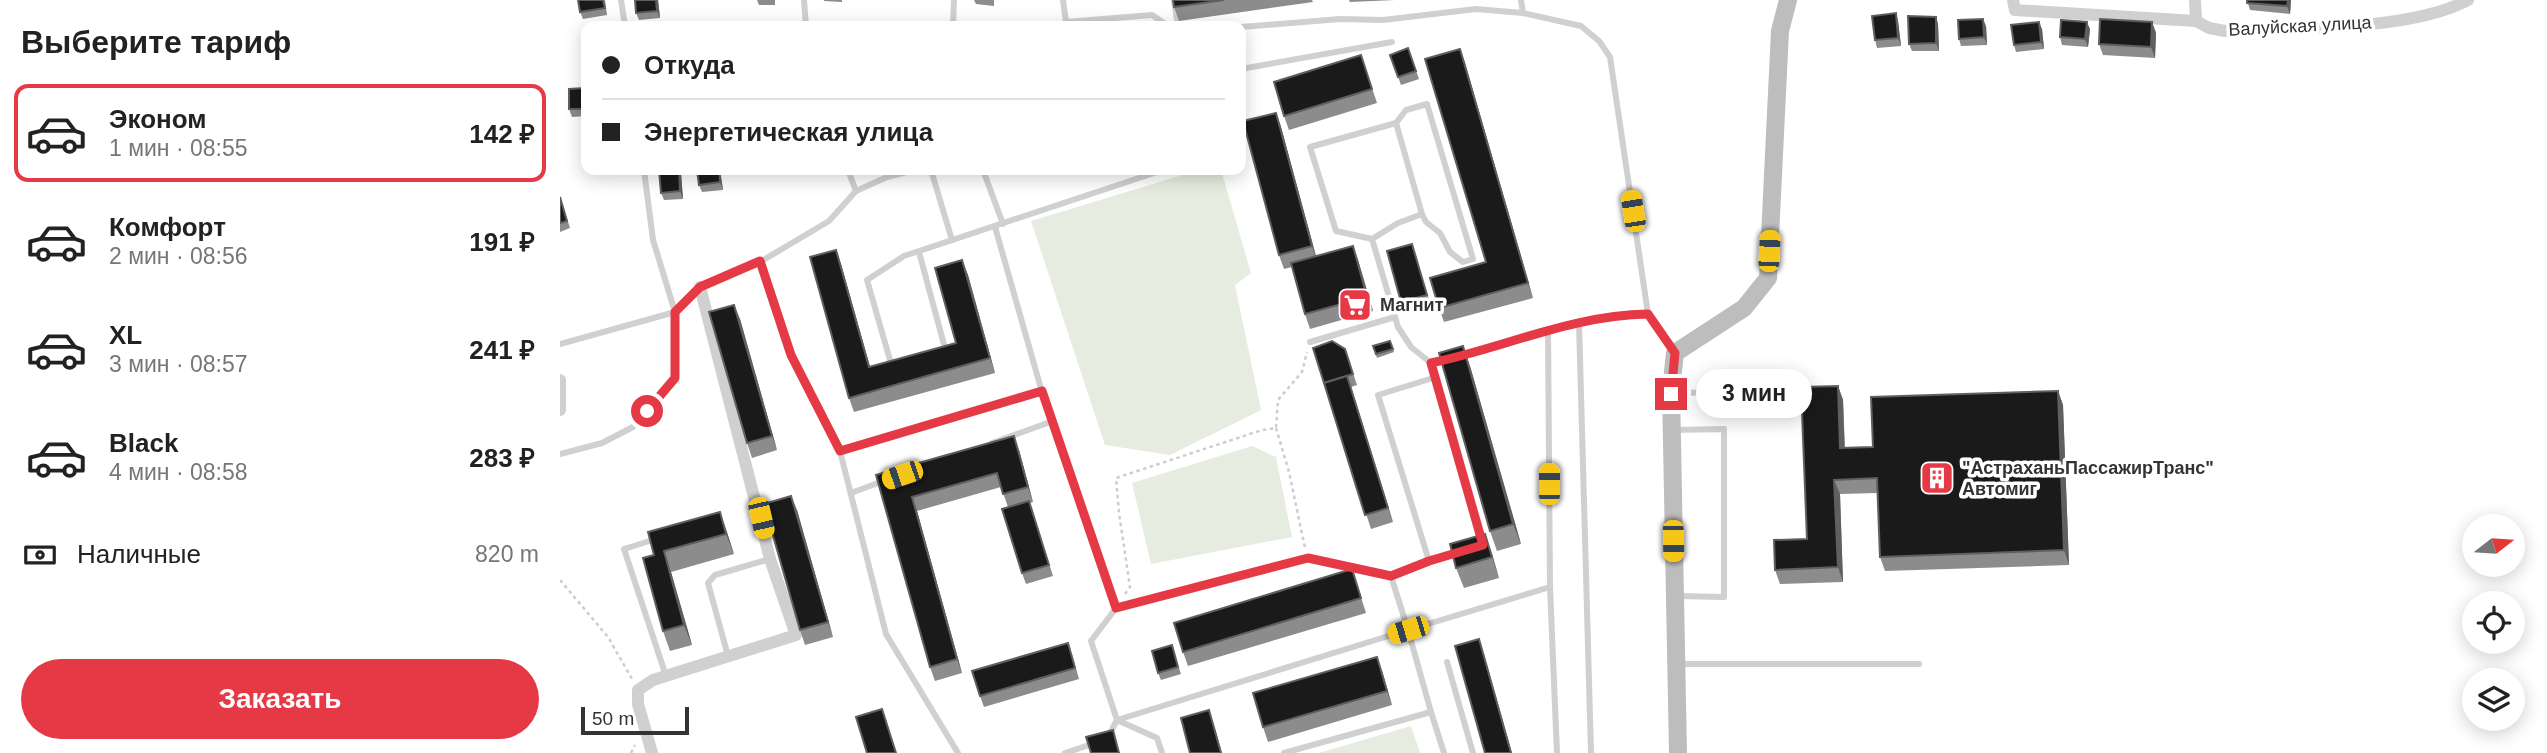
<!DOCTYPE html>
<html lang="ru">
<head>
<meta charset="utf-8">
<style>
	body { margin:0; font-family:Helvetica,sans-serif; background:#f6f6f6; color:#222; height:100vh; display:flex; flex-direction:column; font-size:26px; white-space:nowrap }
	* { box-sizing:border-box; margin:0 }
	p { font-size:23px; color:#767676 }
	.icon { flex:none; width:38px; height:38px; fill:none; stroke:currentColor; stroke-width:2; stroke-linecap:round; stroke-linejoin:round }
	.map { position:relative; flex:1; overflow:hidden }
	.details { display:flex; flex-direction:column; background:#fff; width:560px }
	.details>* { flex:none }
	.guide { position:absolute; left:21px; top:21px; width:665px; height:154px; border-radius:14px; box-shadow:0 4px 18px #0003; display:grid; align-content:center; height:154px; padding:0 21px; background:#fff }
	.needle { width:46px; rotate:73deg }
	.buttons { position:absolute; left:1902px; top:514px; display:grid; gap:14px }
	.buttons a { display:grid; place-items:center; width:63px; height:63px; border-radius:50%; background:#fff; box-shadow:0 4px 18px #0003; font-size:35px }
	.scale { position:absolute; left:21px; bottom:18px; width:108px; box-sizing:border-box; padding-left:7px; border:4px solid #333; border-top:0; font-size:19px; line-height:24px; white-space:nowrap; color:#333; -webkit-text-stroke:5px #fff; paint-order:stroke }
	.end { position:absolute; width:32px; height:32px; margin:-16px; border:9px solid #e63946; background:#fff; box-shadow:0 0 0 4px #fff }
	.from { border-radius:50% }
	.bubble { position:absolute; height:49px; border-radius:24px; background:#fff; box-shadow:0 4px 18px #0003; font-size:23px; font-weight:700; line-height:49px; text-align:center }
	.car { position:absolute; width:21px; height:42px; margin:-21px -10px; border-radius:9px; box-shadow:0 0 5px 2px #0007; background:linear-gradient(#f5c518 24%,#345 0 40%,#f5c518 0 76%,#345 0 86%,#f5c518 0) }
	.guide b { display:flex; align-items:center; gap:24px; height:66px; font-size:26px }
	.guide b+b { border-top:2px solid #e0e0e0 }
	.guide i { width:18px; height:18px; background:#222 }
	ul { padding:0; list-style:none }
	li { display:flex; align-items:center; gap:21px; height:98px; margin:0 14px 10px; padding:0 7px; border:4px solid transparent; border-radius:14px }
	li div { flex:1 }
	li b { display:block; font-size:26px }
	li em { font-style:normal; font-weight:700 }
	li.active { border-color:#e63946 }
	li>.icon { width:63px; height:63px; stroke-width:1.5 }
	h2 { padding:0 21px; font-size:32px; line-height:84px }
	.pay { display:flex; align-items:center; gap:18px; height:77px; padding:0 21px; font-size:26px }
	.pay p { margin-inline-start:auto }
	.cta { display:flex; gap:14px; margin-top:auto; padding:14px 21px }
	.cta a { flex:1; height:80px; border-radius:42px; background:#e63946; color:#fff; font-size:28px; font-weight:700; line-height:80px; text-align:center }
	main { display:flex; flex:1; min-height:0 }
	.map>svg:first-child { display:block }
</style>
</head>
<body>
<main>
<section class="details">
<h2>Выберите тариф</h2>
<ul>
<li class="active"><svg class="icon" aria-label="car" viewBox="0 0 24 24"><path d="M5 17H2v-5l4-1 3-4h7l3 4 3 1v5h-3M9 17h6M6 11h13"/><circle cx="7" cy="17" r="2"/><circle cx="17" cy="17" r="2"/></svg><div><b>Эконом</b><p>1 мин · 08:55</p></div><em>142 ₽</em></li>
<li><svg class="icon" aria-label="car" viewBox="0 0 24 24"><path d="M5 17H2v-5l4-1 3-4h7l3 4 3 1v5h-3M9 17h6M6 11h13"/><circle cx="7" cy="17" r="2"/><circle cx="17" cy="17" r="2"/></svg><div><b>Комфорт</b><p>2 мин · 08:56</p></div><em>191 ₽</em></li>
<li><svg class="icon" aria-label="car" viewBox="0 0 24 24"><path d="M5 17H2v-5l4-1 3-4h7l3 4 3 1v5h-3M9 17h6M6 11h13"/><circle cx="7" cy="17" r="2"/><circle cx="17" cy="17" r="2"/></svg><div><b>XL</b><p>3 мин · 08:57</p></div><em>241 ₽</em></li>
<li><svg class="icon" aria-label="car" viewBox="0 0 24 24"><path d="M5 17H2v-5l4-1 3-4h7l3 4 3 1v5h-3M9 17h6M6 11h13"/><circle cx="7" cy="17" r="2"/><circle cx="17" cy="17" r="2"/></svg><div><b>Black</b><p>4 мин · 08:58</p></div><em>283 ₽</em></li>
</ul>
<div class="pay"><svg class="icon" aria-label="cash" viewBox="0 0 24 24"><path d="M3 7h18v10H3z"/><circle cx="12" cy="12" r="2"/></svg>Наличные<p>820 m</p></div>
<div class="cta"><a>Заказать</a></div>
</section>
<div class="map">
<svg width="1987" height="753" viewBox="0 0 1987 753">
	<rect width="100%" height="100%" fill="#fff"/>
	<!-- green -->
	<g fill="#e6ecdf">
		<polygon points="639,170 661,170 691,273 675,285 701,410 610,455 545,445 471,221"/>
		<polygon points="692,446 716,457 732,537 591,564 572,483"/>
		<polygon points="851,726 860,753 759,753"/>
	</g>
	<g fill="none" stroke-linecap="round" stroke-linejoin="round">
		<!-- path -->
		<g stroke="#cdcdcd" stroke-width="2.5" stroke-dasharray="3.5 3.5" stroke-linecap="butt">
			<polyline points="716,428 729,472 745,548"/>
			<polyline points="0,580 48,637 72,679"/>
			<polyline points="565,594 570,587 559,513 556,478 702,430 716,428 718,400 742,372 747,352"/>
			<polyline points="71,753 75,745"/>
		</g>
		<!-- lane -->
		<g stroke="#d0d0d0" stroke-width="6">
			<polyline points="61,0 65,26"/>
			<polyline points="244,0 246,26"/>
			<polyline points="503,0 506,22 592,15 608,26"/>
			<polyline points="614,0 618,26"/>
			<polyline points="961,0 963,13"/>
			<polyline points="393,26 394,0"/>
			<polyline points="681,27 780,19 823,20 916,9 963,13 1021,26 1039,41 1050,57 1088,314"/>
			<polyline points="681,69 832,42"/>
			<polyline points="288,170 296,191"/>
			<polyline points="371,170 392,240"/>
			<polyline points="423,170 443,224"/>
			<polyline points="862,214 836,123 846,110 867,104 913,259 903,262 890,252 880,233 866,222 862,214 838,223 812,239 838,327 851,347 871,363 887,359"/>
			<polyline points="435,227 482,392 556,608 531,641 557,720 548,737"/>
			<polyline points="812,239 776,231 750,147 836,123"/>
			<polyline points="359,252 386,352"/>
			<polyline points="200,262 231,355 280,451 326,634 398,753"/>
			<polyline points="1019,322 1031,753"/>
			<polyline points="988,329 990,587 997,753"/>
			<polyline points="750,342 835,317"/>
			<polyline points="0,344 115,312 93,240 84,170"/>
			<path d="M 898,356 C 960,337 1022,315 1088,314 L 1114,351"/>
			<polyline points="871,363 922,543"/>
			<polyline points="332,367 307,280 344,256 603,170"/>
			<polyline points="1113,394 1238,386"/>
			<polyline points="1112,430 1164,429 1164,597 1116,596"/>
			<polyline points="432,443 493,421"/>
			<polyline points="280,451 482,392"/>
			<polyline points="0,454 42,443 73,427 115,378 115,312 140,287 200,262 269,221 296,191 327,177 354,170"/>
			<polyline points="291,493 326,480"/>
			<polyline points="96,539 64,549 106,676"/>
			<polyline points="898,552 831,576 848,630 990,587"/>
			<polyline points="869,561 818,395 873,378"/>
			<polyline points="556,608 748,558 831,576"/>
			<polyline points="168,656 148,583 155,575 210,559"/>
			<polyline points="887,662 913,753"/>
			<polyline points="1119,664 1359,664"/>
			<polyline points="871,712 884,753"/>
			<polyline points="557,720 848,630 871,712 724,753"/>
			<polyline points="557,720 597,738 602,753"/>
			<polyline points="505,753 535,743"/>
		</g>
		<!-- street -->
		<g stroke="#d0d0d0" stroke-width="12">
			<path d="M 1453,0 L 1455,10 L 1636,21 L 1649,28 L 1665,31 C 1732,28 1851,31 1908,0"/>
			<polyline points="1635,0 1636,21"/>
			<polyline points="0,380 0,410"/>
			<polyline points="92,753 78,704 78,690 93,680 236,635 210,559 140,287"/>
		</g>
		<!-- secondary -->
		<polyline stroke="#bdbdbd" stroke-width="18" points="1118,753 1111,390 1115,353 1184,308 1208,278 1220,31 1228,0"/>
	</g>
	<!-- wall -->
	<g fill="#8c8c8c">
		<polygon points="45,0 47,15 23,19 20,12"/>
		<polygon points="98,0 100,18 79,20 76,13"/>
		<polygon points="197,0 215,0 215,5 199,5"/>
		<polygon points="264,0 282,0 282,2 264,1"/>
		<polygon points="414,0 434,0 434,6 416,4"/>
		<polygon points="613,0 752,0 753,2 619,21 614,7"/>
		<polygon points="789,0 835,0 790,2"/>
		<polygon points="1687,0 1731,0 1730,14 1690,10"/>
		<polygon points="1376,17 1378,24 1379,51 1352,51 1349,44"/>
		<polygon points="1338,21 1341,46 1317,48 1315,40"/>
		<polygon points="1592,22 1596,33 1595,58 1543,55 1539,44"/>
		<polygon points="1426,26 1427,45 1401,46 1399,39"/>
		<polygon points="1482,29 1484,49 1456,52 1454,45"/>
		<polygon points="1530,29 1528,47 1502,45 1500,37"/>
		<polygon points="848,48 859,79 841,85 830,55"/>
		<polygon points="900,49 905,63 973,298 884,322 879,308 926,262"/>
		<polygon points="801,55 817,103 729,130 724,116"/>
		<polygon points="26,91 26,116 12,117 9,109"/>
		<polygon points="716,113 721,127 756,256 793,246 798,260 813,311 750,329 745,314 732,267 724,269 719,255"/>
		<polygon points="160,170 163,190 142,192 139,185"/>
		<polygon points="213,170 241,170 241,174 214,174"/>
		<polygon points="121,173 123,199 104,200 101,193"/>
		<polygon points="0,196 10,228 0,232"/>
		<polygon points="852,244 871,306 845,313 841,302"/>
		<polygon points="276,250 281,264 310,367 396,343 402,260 408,275 435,373 294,412 289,398"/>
		<polygon points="180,319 217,450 192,458 187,443"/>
		<polygon points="830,341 834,352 817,358 813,346"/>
		<polygon points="785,349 797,385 791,387 833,522 811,529 764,383"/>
		<polygon points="910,366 961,544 937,551 930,531"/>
		<polygon points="1278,386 1283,400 1285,448 1313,447 1498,391 1503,405 1509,565 1325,571 1320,557 1317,493 1280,494 1283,582 1220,584 1215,570 1247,539"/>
		<polygon points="459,450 473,502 470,503 493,576 466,584 462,573 448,507 441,487 357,511 402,673 375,681 370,667 316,475"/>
		<polygon points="237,510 273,637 245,645 240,630"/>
		<polygon points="160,512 174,554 111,572 132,645 110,651 103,631 94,555"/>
		<polygon points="932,554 939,578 904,588 896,568"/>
		<polygon points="792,569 806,613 628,666 623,652"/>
		<polygon points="614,653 621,674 601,680 598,673"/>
		<polygon points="512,654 519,679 424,707 420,696"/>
		<polygon points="822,671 832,705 708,742 703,727"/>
	</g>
	<!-- shaded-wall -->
	<g fill="#5f5f5f">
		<polygon points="96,0 98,0 100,18 97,11"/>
		<polygon points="1728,0 1731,0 1730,14 1727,6"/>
		<polygon points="1336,13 1338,21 1341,46 1338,38"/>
		<polygon points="1376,17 1378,24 1379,51 1376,43"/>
		<polygon points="1423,19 1426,26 1427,45 1424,37"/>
		<polygon points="1479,22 1482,29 1484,49 1481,42"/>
		<polygon points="1527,22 1530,29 1528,47 1525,39"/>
		<polygon points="1592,22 1596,33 1595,58 1591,47"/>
		<polygon points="900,49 905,63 973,298 968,283"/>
		<polygon points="716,113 721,127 757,260 752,246"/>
		<polygon points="119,170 120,170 121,173 123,199 120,191"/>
		<polygon points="159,170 160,170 163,190 160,182"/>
		<polygon points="793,246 798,260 813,311 807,297"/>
		<polygon points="276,250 281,264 314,381 309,367"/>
		<polygon points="402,260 408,275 435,373 430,358"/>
		<polygon points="174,305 180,319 217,450 212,436"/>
		<polygon points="903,346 910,366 961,544 953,524"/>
		<polygon points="787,376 792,390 833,522 828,508"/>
		<polygon points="1278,386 1283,400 1285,462 1280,448"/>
		<polygon points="1498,391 1503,405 1509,565 1504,550"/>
		<polygon points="454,436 459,450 473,502 468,487"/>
		<polygon points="1274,480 1280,494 1283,582 1278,567"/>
		<polygon points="231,496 237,510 273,637 268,622"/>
		<polygon points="352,497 357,511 402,673 397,659"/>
		<polygon points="160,512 167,532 174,554 166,534"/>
		<polygon points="925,534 932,554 939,578 932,557"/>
		<polygon points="104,551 111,572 132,645 124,625"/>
		<polygon points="919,639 924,654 952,753 951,753"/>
		<polygon points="817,657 822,671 832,705 827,691"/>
		<polygon points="649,710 654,725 662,753 661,753"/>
	</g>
	<!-- building -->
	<g fill="#1a1a1a" stroke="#5f5f5f" stroke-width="2">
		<polygon points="18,0 43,0 45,8 20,12"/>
		<polygon points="75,0 96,0 97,11 76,13"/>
		<polygon points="613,0 664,0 614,7"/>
		<polygon points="1687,0 1728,0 1727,6 1687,3"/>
		<polygon points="1336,13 1338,38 1315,40 1312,16"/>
		<polygon points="1348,16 1376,17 1376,43 1349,44"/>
		<polygon points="1423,19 1424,37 1399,39 1398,20"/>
		<polygon points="1540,19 1592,22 1591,47 1539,44"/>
		<polygon points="1501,20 1527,22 1525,39 1500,37"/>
		<polygon points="1479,22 1481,42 1454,45 1451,25"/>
		<polygon points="848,48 856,71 838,77 830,55"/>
		<polygon points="900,49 968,283 879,308 870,278 926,262 865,59"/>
		<polygon points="801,55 812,89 724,116 714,82"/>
		<polygon points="25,88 26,109 9,109 9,89"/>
		<polygon points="716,113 752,246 719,255 683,121"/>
		<polygon points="99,170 119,170 120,191 101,193"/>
		<polygon points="137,170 159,170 160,182 139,185"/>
		<polygon points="0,197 7,221 0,223"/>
		<polygon points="852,244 867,295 841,302 827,251"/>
		<polygon points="793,246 807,297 745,314 731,263"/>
		<polygon points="276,250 309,367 396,343 375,268 402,260 430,358 289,398 250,257"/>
		<polygon points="174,305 212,436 187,443 149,312"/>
		<polygon points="772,341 785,349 793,374 764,383 753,348"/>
		<polygon points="830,341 833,349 816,354 813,346"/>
		<polygon points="903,346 953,524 930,531 879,353"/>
		<polygon points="787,376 828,508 805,515 764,383"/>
		<polygon points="1278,386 1280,448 1313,447 1311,397 1498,391 1504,550 1320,557 1317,478 1274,480 1278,567 1215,570 1214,540 1247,539 1241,387"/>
		<polygon points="454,436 468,487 443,494 437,473 352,497 397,659 370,667 316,475"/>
		<polygon points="231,496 268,622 240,630 204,504"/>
		<polygon points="469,501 489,565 462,573 442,509"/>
		<polygon points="160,512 166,534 104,551 124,625 103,631 83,558 94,555 88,532"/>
		<polygon points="925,534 932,557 896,568 890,544"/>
		<polygon points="792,569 801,598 623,652 614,623"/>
		<polygon points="919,639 951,753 925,753 895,646"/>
		<polygon points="508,643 515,668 420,696 412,671"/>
		<polygon points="612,645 618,667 598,673 592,651"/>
		<polygon points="817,657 827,691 703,727 693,693"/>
		<polygon points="322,709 336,753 307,753 296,717"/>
		<polygon points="649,710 661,753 630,753 621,718"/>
		<polygon points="553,730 559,753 531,753 526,737"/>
	</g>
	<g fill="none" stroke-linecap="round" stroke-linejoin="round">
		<!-- route -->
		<path stroke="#e63946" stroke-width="9" d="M 87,411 L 115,378 L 115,312 L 140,287 L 200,261 L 231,355 L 280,451 L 482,391 L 556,608 L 748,558 L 831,576 L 869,561 L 923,545 L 871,363 C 944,348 1012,315 1088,314 L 1115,353 L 1111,394"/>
	</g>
	<!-- icons -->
	<defs>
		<symbol id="supermarket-square" viewBox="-11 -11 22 22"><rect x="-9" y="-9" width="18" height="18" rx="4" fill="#e63946" stroke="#fff"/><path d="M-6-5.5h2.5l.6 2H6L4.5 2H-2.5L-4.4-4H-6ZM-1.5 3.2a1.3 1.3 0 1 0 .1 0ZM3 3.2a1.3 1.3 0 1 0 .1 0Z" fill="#fff"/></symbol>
		<symbol id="building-square" viewBox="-11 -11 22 22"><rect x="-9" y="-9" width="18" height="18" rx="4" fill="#e63946" stroke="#fff"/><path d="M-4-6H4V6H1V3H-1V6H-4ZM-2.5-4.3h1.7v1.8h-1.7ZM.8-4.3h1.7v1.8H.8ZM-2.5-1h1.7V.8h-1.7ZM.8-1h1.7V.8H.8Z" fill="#fff"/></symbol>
	</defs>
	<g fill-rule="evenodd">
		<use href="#supermarket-square" x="776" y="286" width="38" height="38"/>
		<use href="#building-square" x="1358" y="459" width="38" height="38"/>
	</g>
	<g text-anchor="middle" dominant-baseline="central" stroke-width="7" stroke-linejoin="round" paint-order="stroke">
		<!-- street labels -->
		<g font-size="18" fill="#333" stroke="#fff">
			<text transform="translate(1740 26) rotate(-3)">Валуйская улица</text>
		</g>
		<!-- poi labels -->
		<g font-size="18" font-weight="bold" fill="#333" stroke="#fff" text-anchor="start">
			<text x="820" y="305">Магнит</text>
			<text x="1402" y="468">"АстраханьПассажирТранс"<tspan x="1402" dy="21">Автомиг</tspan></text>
		</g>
	</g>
</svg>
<div class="buttons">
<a><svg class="needle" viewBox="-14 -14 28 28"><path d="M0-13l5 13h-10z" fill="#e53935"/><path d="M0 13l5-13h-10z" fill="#767676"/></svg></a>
<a><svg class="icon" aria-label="locate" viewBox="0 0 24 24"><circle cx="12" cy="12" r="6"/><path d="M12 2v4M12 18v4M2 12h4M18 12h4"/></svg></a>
<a><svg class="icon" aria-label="layers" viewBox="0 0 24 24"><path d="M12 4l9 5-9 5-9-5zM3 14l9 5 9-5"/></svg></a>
</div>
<div class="scale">50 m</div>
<i class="end from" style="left:87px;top:411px"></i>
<i class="end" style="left:1111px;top:394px"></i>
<div class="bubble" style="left:1136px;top:369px;width:116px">3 мин</div>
<i class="car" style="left:1073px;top:211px;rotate:351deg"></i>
<i class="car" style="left:1209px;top:251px;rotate:3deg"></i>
<i class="car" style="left:342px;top:475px;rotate:251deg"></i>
<i class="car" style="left:989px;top:484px;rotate:0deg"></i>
<i class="car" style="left:201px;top:518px;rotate:167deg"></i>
<i class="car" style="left:1113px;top:541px;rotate:179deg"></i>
<i class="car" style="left:848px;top:630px;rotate:253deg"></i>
<div class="guide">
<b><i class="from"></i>Откуда</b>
<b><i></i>Энергетическая улица</b>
</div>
</div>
</main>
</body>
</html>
